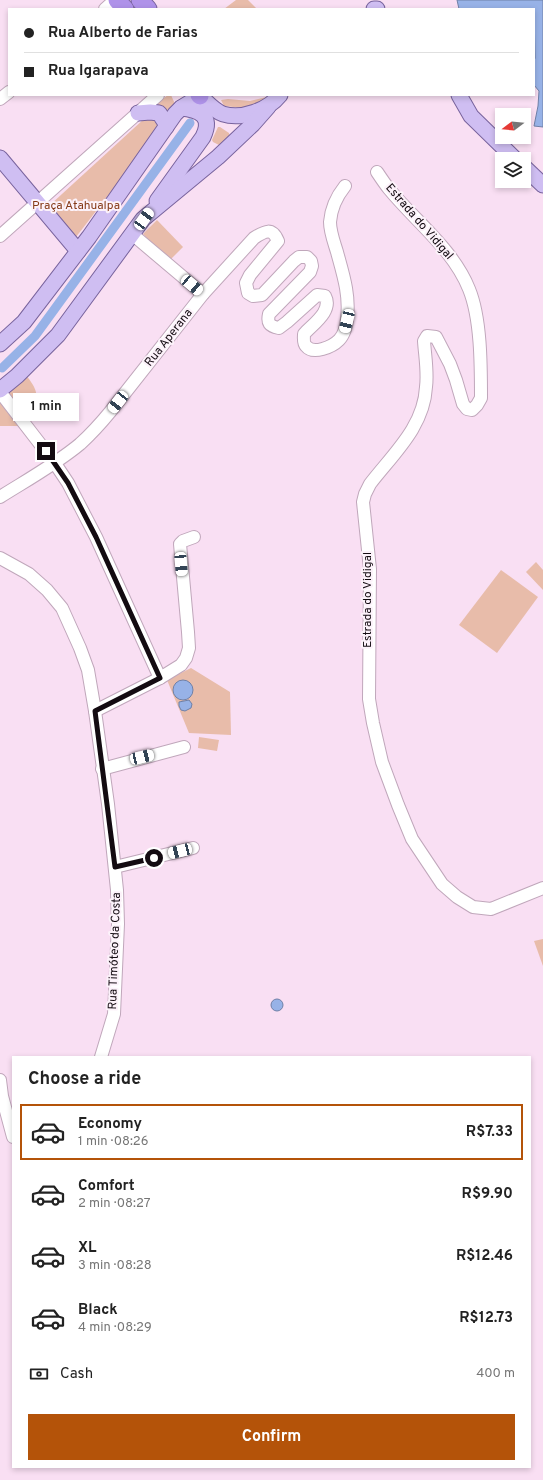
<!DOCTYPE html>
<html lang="en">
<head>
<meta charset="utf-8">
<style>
	body { margin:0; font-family:Overpass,sans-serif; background:#f6f6f6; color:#222; height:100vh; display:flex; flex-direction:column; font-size:15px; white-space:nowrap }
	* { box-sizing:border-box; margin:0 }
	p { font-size:13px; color:#767676 }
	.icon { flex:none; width:22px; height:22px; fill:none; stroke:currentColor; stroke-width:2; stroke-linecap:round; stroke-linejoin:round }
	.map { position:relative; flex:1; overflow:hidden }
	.drawer { position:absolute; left:12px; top:1056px; width:519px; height:412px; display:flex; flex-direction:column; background:#fff; border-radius:0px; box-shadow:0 2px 6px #0003 }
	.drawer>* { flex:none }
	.hud { position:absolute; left:8px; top:8px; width:527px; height:88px; border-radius:0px; box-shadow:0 2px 6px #0003; display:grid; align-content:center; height:88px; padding:0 16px; background:#fff }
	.needle { width:26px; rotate:254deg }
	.fabs { position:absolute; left:495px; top:108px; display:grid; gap:8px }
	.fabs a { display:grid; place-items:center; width:36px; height:36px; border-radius:0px; background:#fff; box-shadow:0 2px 6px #0003; font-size:20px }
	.end { position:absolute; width:18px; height:18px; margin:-9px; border:5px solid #130b11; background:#fff; box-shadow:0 0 0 2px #fff }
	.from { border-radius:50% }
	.bubble { position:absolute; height:28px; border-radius:0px; background:#fff; box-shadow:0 2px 6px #0003; font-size:13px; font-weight:700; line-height:28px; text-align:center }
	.car { position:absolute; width:12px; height:24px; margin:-12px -6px; border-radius:5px; box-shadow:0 0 3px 1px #0007; background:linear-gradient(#fff 24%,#345 0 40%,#fff 0 76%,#345 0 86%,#fff 0) }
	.hud b { display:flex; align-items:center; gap:14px; height:38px; font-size:15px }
	.hud b+b { border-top:1px solid #e0e0e0 }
	.hud i { width:10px; height:10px; background:#222 }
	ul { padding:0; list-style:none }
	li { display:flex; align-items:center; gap:12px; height:56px; margin:0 8px 6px; padding:0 8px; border:2px solid transparent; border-radius:0px }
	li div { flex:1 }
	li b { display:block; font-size:15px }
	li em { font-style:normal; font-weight:700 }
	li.current { border-color:#b45309 }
	li>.icon { width:36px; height:36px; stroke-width:1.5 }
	h2 { padding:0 16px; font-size:18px; line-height:48px }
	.pay { display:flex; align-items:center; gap:10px; height:44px; padding:0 16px; font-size:15px }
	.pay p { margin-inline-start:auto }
	.action { display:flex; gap:8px; margin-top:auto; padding:8px 16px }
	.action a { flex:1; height:46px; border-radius:0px; background:#b45309; color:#fff; font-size:16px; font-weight:700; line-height:46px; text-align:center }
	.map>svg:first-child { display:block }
</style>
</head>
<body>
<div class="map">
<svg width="543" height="1480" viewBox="0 0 543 1480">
	<rect width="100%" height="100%" fill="#f9dff3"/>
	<!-- green -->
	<g fill="#e8bcaa">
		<polygon points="236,0 248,0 257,9 224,9"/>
		<polygon points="168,95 171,95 175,104 167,116 160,106 156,104"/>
		<polygon points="271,96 270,99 243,108 224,106 221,100 228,99 250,101"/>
		<polygon points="152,117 158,124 158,131 76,237 50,205 145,118"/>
		<polygon points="218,127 220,127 229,133 230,137 224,143 219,145 213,142 212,140"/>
		<polygon points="157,220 183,247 169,261 143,234"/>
		<path d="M 25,374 C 39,391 38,395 34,416 L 18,426 L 0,426 L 0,397 Z"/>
		<polygon points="536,562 543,570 543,590 526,572"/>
		<polygon points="501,570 538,597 497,653 459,625"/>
		<polygon points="191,668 230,692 231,735 189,733 167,680"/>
		<polygon points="199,737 219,740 217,751 198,748"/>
		<polygon points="543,939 543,966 534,941"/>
	</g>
	<!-- water -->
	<g fill="#97b2e7" stroke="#6f80a7">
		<polygon points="457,0 543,0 543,127 534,126 538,106 539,91 534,85 534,61 535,58 534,9 459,9"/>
		<circle cx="183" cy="690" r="10"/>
		<polygon points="189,700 192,704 191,708 185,711 181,710 179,706 179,702"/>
		<circle cx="277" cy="1005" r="6"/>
	</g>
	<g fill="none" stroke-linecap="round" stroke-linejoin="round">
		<!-- canal -->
		<polyline stroke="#97b2e7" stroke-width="9" points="2,368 35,336 190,123"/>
		<defs>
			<g id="minor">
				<polyline points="105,9 115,0"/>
				<polyline points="0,99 9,92"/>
				<path d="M 377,172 C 381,178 385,184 389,189 C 416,222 453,249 469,289 C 481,318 481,365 481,398 L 477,405 L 472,410 L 467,409 L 463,404 L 456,380 L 450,364 L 436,337 L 427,336 L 424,341 C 425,356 428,372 426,387 C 424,427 393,454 370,484 L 365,494 L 363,502 L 370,569 L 369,699 L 373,723 L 382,762 L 398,805 L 412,839 L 442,884 L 457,897 L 473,907 L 491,909 L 543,888"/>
				<polyline points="132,234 203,294"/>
				<polyline points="0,236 158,95"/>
				<polyline points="0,392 54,462 68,483 96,537 160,678"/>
				<path d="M 0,497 C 27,480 56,464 80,444 C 91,434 101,423 110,412 L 203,294 L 254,238 C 265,231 272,227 278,241 L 250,275 L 246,283 L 248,293 L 253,296 L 262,295 L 294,261 L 299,257 L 307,257 L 311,261 L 312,266 L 310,272 L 269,314 C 267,323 269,326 279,328 L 287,322 L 317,295 L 325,296 C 333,311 313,324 304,334 C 304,338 303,343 306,346 C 313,355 332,347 339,340 C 344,335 347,325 347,318 C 350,295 343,274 337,252 C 334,242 330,232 330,222 C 331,209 337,196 345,186"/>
				<polyline points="0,558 29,574 47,590 62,608 80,648 88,670 95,711 108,804 117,890 118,924 114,1014 101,1057"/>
				<polyline points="95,711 160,678 181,665 186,658 189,648 188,632 180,544 183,541 194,537"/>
				<polyline points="102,769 184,747"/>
				<polyline points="115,867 193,848"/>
				<polyline points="0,1080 2,1096 13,1137"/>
			</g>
			<g id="major">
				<polyline points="374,9 377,9"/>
				<polyline points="459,95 471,116 515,159"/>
				<path d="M 200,96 C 207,102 214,111 223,114 C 242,120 268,110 280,95"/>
				<polyline points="138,113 150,112 159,113 165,122 166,127"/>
				<polyline points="0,158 78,251"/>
				<polyline points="524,167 543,185"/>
				<path d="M 157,201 L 203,137 C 213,116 200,110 181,108"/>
				<polyline points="0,344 24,322 89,237 175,114 181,108 202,95"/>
				<polyline points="0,390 17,376 58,335 143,219 218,157 253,124 268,107"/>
			</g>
			<g id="highway">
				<polyline points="117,0 125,9"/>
				<polyline points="140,0 148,9"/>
				<polyline points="199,95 200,96"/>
			</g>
		</defs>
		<!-- minor casing -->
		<use href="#minor" stroke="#c0a7bb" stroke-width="14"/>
		<!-- major casing -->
		<use href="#major" stroke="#78639d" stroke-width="17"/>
		<!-- highway casing -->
		<use href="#highway" stroke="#78639d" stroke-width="19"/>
		<!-- minor -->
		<use href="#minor" stroke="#fff" stroke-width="12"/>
		<!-- major -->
		<use href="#major" stroke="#cfbef2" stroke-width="15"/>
		<!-- highway -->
		<use href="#highway" stroke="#af92e9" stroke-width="17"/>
	</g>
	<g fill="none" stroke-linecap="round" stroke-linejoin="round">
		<!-- route -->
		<polyline stroke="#130b11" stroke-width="5" points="46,451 68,483 96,537 160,678 95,711 115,867 154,858"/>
	</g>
	<g text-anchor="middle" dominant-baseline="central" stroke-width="4" stroke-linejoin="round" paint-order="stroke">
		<!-- park labels -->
		<g font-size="12" fill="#853a17" stroke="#fcf2fa">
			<text x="76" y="206">Praça Atahualpa</text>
		</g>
		<!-- street labels -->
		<g font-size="12" fill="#130b11" stroke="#fcf2fa">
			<text transform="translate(419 222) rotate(49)">Estrada do Vidigal</text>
			<text transform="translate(169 338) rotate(-52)">Rua Aperana</text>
			<text transform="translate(368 600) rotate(-90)">Estrada do Vidigal</text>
			<text transform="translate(115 951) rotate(-88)">Rua Timóteo da Costa</text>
		</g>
	</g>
</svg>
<div class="fabs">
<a><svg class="needle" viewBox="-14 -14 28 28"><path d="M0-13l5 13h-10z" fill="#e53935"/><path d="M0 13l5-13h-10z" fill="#767676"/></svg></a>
<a><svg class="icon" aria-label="layers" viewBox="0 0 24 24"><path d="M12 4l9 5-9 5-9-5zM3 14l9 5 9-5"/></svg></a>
</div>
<i class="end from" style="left:154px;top:858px"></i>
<i class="end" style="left:46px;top:451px"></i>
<div class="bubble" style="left:13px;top:393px;width:66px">1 min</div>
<i class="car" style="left:144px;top:219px;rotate:36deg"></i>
<i class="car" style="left:192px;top:285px;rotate:130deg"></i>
<i class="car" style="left:347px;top:321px;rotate:194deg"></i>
<i class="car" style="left:118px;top:402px;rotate:218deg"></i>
<i class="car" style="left:181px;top:564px;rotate:175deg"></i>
<i class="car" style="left:142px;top:757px;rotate:77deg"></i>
<i class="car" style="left:180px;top:851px;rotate:256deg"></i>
<div class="hud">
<b><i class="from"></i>Rua Alberto de Farias</b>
<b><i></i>Rua Igarapava</b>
</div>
<section class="drawer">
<h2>Choose a ride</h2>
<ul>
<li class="current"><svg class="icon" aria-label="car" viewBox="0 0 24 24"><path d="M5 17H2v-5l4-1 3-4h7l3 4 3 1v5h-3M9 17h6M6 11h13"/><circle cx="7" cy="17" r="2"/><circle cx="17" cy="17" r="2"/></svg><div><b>Economy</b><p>1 min · 08:26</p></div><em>R$7.33</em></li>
<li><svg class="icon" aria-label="car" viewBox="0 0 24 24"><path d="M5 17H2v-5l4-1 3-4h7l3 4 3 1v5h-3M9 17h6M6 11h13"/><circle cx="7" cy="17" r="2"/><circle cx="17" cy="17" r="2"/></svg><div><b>Comfort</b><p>2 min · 08:27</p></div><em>R$9.90</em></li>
<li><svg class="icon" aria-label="car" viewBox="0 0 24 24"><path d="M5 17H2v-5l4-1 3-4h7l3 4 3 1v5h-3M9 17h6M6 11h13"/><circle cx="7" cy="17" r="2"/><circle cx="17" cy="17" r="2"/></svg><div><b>XL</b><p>3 min · 08:28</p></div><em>R$12.46</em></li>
<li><svg class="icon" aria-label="car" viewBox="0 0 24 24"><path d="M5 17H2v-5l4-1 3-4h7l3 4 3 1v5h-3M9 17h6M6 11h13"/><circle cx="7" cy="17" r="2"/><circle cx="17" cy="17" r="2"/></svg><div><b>Black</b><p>4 min · 08:29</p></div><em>R$12.73</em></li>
</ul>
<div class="pay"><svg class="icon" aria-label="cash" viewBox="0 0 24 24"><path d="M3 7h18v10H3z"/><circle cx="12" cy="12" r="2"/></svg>Cash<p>400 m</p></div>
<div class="action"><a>Confirm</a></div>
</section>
</div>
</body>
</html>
